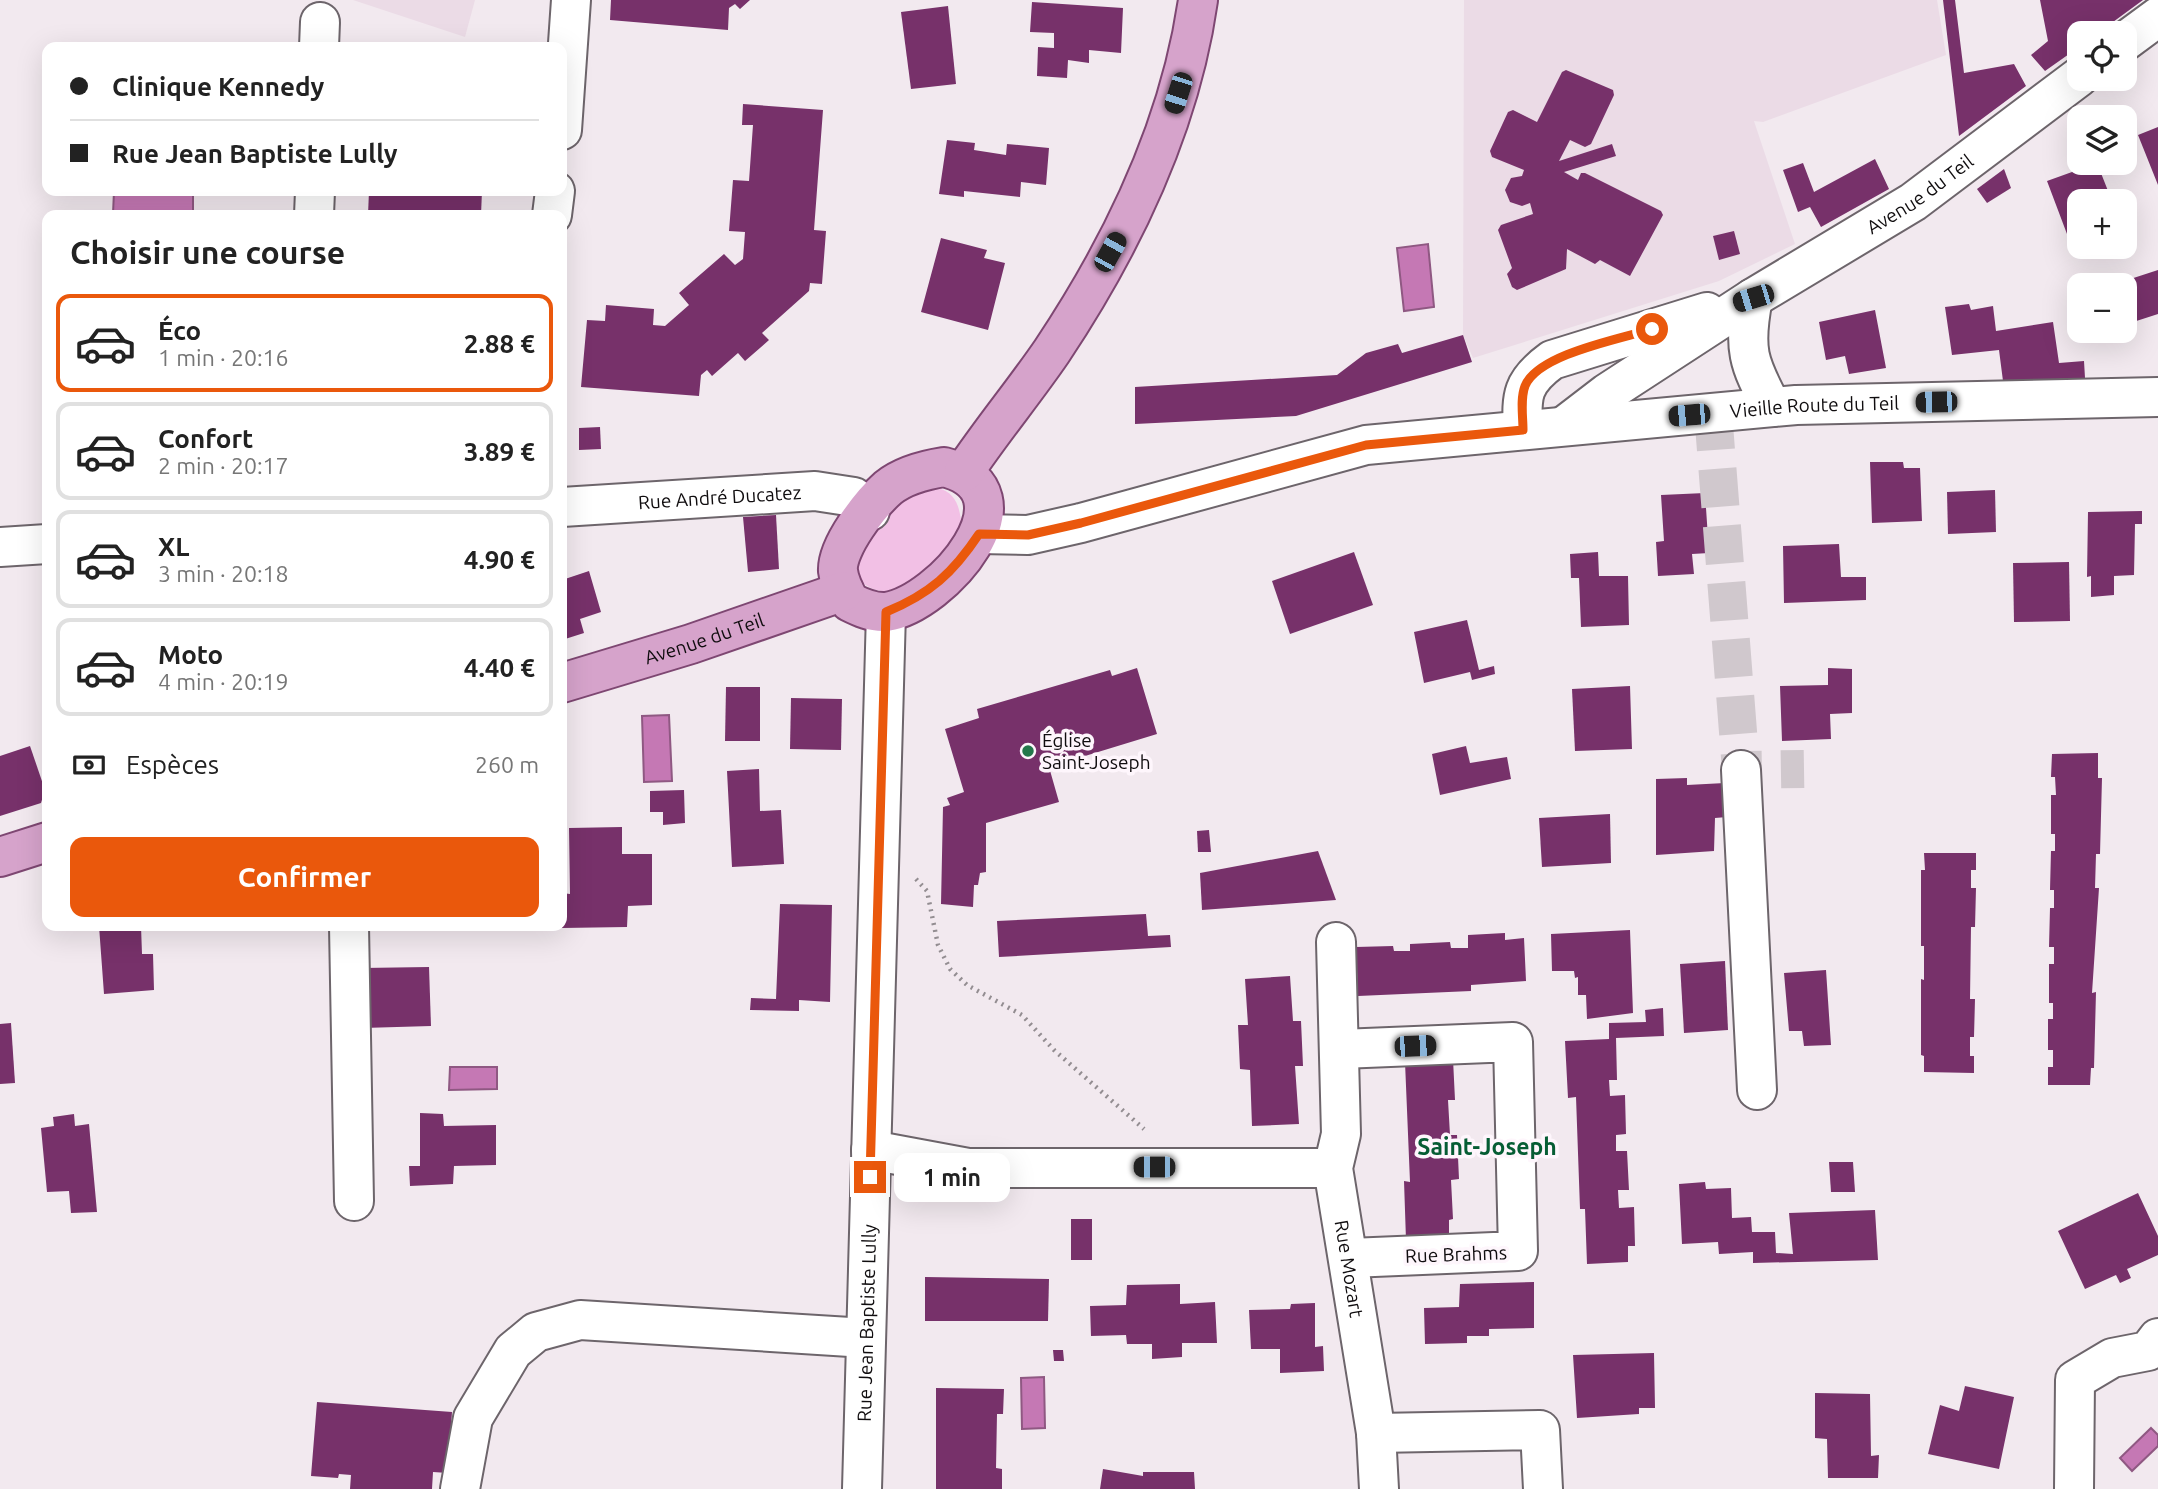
<!DOCTYPE html>
<html lang="fr">
<head>
<meta charset="utf-8">
<style>
	body { margin:0; font-family:Ubuntu,sans-serif; background:#f6f6f6; color:#222; height:100vh; display:flex; flex-direction:column; font-size:26px; white-space:nowrap }
	* { box-sizing:border-box; margin:0 }
	p { font-size:23px; color:#767676 }
	.icon { flex:none; width:38px; height:38px; fill:none; stroke:currentColor; stroke-width:2; stroke-linecap:round; stroke-linejoin:round }
	.map { position:relative; flex:1; overflow:hidden }
	.drawer { position:absolute; left:42px; top:210px; width:525px; height:721px; display:flex; flex-direction:column; background:#fff; border-radius:14px; box-shadow:0 7px 28px #0002 }
	.drawer>* { flex:none }
	.top-card { position:absolute; left:42px; top:42px; width:525px; height:154px; border-radius:14px; box-shadow:0 7px 28px #0002; display:grid; align-content:center; height:154px; padding:0 28px; background:#fff }
	.tools { position:absolute; left:2067px; top:21px; display:grid; gap:14px }
	.tools a { display:grid; place-items:center; width:70px; height:70px; border-radius:14px; background:#fff; box-shadow:0 7px 28px #0002; font-size:35px }
	.end { position:absolute; width:32px; height:32px; margin:-16px; border:9px solid #ea580c; background:#fff; box-shadow:0 0 0 4px #fff }
	.from { border-radius:50% }
	.bubble { position:absolute; height:49px; border-radius:14px; background:#fff; box-shadow:0 7px 28px #0002; font-size:23px; font-weight:600; line-height:49px; text-align:center }
	.car { position:absolute; width:21px; height:42px; margin:-21px -10px; border-radius:9px; box-shadow:0 0 5px 2px #0007; background:linear-gradient(#222 24%,#8ab4d8 0 40%,#222 0 76%,#8ab4d8 0 86%,#222 0) }
	.top-card b { display:flex; align-items:center; gap:24px; height:66px; font-size:26px }
	.top-card b+b { border-top:2px solid #e0e0e0 }
	.top-card i { width:18px; height:18px; background:#222 }
	ul { padding:0; list-style:none }
	li { display:flex; align-items:center; gap:21px; height:98px; margin:0 14px 10px; padding:0 14px; border:4px solid #e0e0e0; border-radius:14px }
	li div { flex:1 }
	li b { display:block; font-size:26px }
	li em { font-style:normal; font-weight:600 }
	li.selected { border-color:#ea580c }
	li>.icon { width:63px; height:63px; stroke-width:1.5 }
	h2 { padding:0 28px; font-size:32px; line-height:84px }
	.pay { display:flex; align-items:center; gap:18px; height:77px; padding:0 28px; font-size:26px }
	.pay p { margin-inline-start:auto }
	.button { display:flex; gap:14px; margin-top:auto; padding:14px 28px }
	.button a { flex:1; height:80px; border-radius:14px; background:#ea580c; color:#fff; font-size:28px; font-weight:600; line-height:80px; text-align:center }
	.map>svg:first-child { display:block }
</style>
</head>
<body>
<div class="map">
<svg width="2158" height="1489" viewBox="0 0 2158 1489">
	<rect width="100%" height="100%" fill="#f2e9ef"/>
	<!-- built -->
	<g fill="#ebdbe6">
		<polygon points="353,0 475,0 465,37"/>
		<polygon points="1464,0 1937,0 1946,55 1763,122 1754,121 1795,244 1719,281 1473,358 1463,335"/>
	</g>
	<!-- green -->
	<path fill="#f2c0e5" d="M 937,488 C 957,492 960,509 962,528 C 939,560 894,619 855,576 L 862,537 L 901,498 Z"/>
	<!-- water -->
	<g fill="#c578b4" stroke="#8f5882" stroke-width="2">
		<polygon points="114,191 193,191 193,215 113,214"/>
		<polygon points="1428,244 1434,307 1404,311 1397,248"/>
		<polygon points="669,715 672,781 644,782 642,716"/>
		<polygon points="450,1067 497,1067 497,1089 449,1090"/>
		<polygon points="1044,1377 1045,1428 1022,1429 1021,1378"/>
		<polygon points="2151,1428 2158,1435 2158,1446 2132,1471 2120,1458"/>
	</g>
	<!-- building -->
	<g fill="#77316a">
		<polygon points="611,0 750,0 740,9 735,4 729,8 728,30 610,20"/>
		<polygon points="1943,0 1955,0 1964,73 2014,64 2026,86 1959,136"/>
		<polygon points="2040,0 2143,0 2098,33 2079,33 2079,47 2045,71 2031,55 2048,41"/>
		<polygon points="1032,2 1123,8 1121,53 1089,50 1089,63 1068,60 1067,78 1037,76 1038,47 1054,48 1054,33 1030,32"/>
		<polygon points="948,6 956,84 911,89 901,12"/>
		<polygon points="1566,70 1613,90 1614,95 1591,144 1585,147 1570,140 1559,161 1612,144 1616,156 1564,172 1578,180 1581,173 1585,173 1661,211 1663,215 1630,276 1600,260 1595,264 1567,249 1566,269 1517,290 1512,287 1507,274 1512,268 1498,230 1501,225 1533,214 1530,203 1522,206 1510,202 1505,190 1511,178 1522,176 1524,170 1492,157 1490,151 1508,112 1513,110 1537,122 1562,72"/>
		<polygon points="743,104 823,110 814,230 826,231 822,284 810,283 809,291 762,333 769,340 745,361 738,353 712,376 707,370 701,375 699,396 581,387 587,320 605,321 606,305 654,309 653,325 665,326 689,305 679,293 724,254 735,265 743,259 745,232 729,231 733,180 749,181 753,125 742,125"/>
		<polygon points="2158,127 2158,185 2138,135"/>
		<polygon points="947,140 975,143 974,150 1006,155 1007,144 1049,148 1046,185 1021,182 1020,197 964,191 964,197 939,194"/>
		<polygon points="1875,159 1889,189 1821,227 1810,207 1798,212 1783,170 1803,163 1814,192"/>
		<polygon points="2097,163 2112,201 2079,201 2079,230 2067,234 2047,181"/>
		<polygon points="2004,169 2011,188 1987,203 1977,189"/>
		<polygon points="369,191 482,191 481,215 368,215"/>
		<polygon points="1734,231 1740,254 1719,260 1713,236"/>
		<polygon points="941,238 987,250 984,258 1005,263 988,330 921,312"/>
		<polygon points="2158,270 2158,314 2124,325 2124,285 2112,285"/>
		<polygon points="1969,304 1971,310 1993,306 1996,331 2053,322 2059,363 2084,361 2085,378 2003,381 1999,350 1952,355 1945,307"/>
		<polygon points="1875,310 1886,368 1849,374 1845,356 1826,360 1819,322"/>
		<polygon points="1463,335 1472,362 1296,416 1135,424 1135,387 1337,375 1366,353 1398,344 1402,353"/>
		<polygon points="600,427 601,449 579,450 579,428"/>
		<polygon points="1870,462 1903,462 1904,468 1920,468 1922,521 1872,523"/>
		<polygon points="1995,490 1996,532 1948,534 1947,492"/>
		<polygon points="1705,493 1709,553 1692,554 1694,574 1658,576 1656,542 1664,541 1661,495"/>
		<polygon points="2142,511 2142,524 2135,524 2134,575 2114,576 2114,595 2091,597 2091,576 2087,577 2088,512"/>
		<polygon points="776,515 779,569 748,572 743,517"/>
		<polygon points="1839,544 1841,577 1866,577 1866,600 1784,603 1783,546"/>
		<polygon points="1354,552 1373,605 1290,634 1272,581"/>
		<polygon points="1598,552 1599,576 1628,576 1629,625 1581,627 1579,578 1571,578 1570,554"/>
		<polygon points="2069,562 2070,621 2014,622 2013,563"/>
		<polygon points="589,571 601,612 580,619 584,633 562,640 562,580"/>
		<polygon points="1467,620 1479,670 1494,666 1495,674 1472,680 1470,672 1424,683 1414,632"/>
		<polygon points="1137,668 1157,734 1049,767 1059,802 986,823 986,872 980,873 978,885 974,885 973,907 941,904 943,807 950,805 947,798 964,792 945,729 979,718 977,709 1110,670 1112,676"/>
		<polygon points="1828,668 1852,669 1852,713 1830,714 1831,739 1782,741 1780,686 1828,685"/>
		<polygon points="1630,686 1632,749 1575,751 1572,689"/>
		<polygon points="726,687 760,687 760,741 725,741"/>
		<polygon points="791,698 842,699 841,750 790,749"/>
		<polygon points="30,746 45,790 41,803 0,816 0,756"/>
		<polygon points="1466,746 1470,763 1507,757 1511,779 1440,795 1432,754"/>
		<polygon points="2098,753 2098,778 2102,778 2100,854 2096,854 2095,888 2099,888 2092,993 2096,992 2094,1068 2091,1068 2090,1085 2048,1085 2048,1067 2053,1067 2053,1050 2048,1050 2048,1019 2053,1019 2053,1003 2049,1003 2049,964 2054,964 2054,947 2049,947 2050,908 2054,908 2054,890 2050,890 2051,851 2055,851 2055,834 2051,834 2051,795 2056,795 2055,777 2051,777 2052,754"/>
		<polygon points="759,769 760,811 781,810 784,864 732,867 727,771"/>
		<polygon points="1687,778 1687,785 1725,783 1727,817 1715,818 1714,851 1656,855 1656,779"/>
		<polygon points="684,790 685,823 663,825 663,812 650,812 650,791"/>
		<polygon points="1610,814 1611,863 1542,867 1539,818"/>
		<polygon points="622,827 622,854 652,854 652,905 628,906 627,927 562,928 562,893 570,894 569,828"/>
		<polygon points="1209,830 1211,852 1198,852 1197,831"/>
		<polygon points="1318,851 1336,900 1202,910 1200,873"/>
		<polygon points="1924,853 1976,853 1976,870 1971,870 1971,888 1976,888 1975,927 1971,927 1970,999 1975,999 1974,1037 1970,1037 1970,1056 1974,1056 1974,1073 1924,1072 1924,1056 1921,1055 1921,979 1924,980 1924,946 1921,946 1921,870 1925,870"/>
		<polygon points="780,904 832,905 830,1002 799,1000 799,1011 750,1010 751,998 776,999"/>
		<polygon points="1146,914 1148,936 1170,935 1171,947 999,957 997,921"/>
		<polygon points="99,926 141,926 142,954 153,954 154,990 104,994"/>
		<polygon points="1630,930 1633,1013 1587,1019 1586,995 1578,995 1578,977 1575,978 1574,971 1552,971 1551,934"/>
		<polygon points="1505,933 1505,940 1524,938 1526,981 1471,985 1471,991 1358,996 1356,947 1393,946 1394,951 1410,951 1410,944 1450,942 1451,948 1468,948 1468,935"/>
		<polygon points="1725,961 1728,1030 1684,1033 1680,964"/>
		<polygon points="429,967 431,1026 363,1028 362,968"/>
		<polygon points="1826,970 1831,1045 1804,1046 1802,1031 1789,1031 1784,973"/>
		<polygon points="1290,976 1293,1021 1301,1021 1303,1066 1295,1066 1299,1124 1252,1126 1250,1070 1240,1069 1238,1025 1248,1025 1245,979"/>
		<polygon points="1663,1008 1664,1036 1616,1038 1617,1080 1609,1080 1610,1096 1625,1095 1626,1134 1616,1135 1616,1151 1627,1151 1629,1190 1618,1190 1619,1208 1634,1207 1635,1246 1628,1246 1628,1262 1587,1264 1585,1209 1580,1209 1576,1097 1568,1098 1565,1041 1609,1039 1609,1023 1646,1022 1645,1010"/>
		<polygon points="11,1023 15,1083 0,1084 0,1024"/>
		<polygon points="1453,1059 1455,1100 1448,1100 1450,1135 1457,1135 1459,1179 1451,1180 1453,1219 1449,1220 1449,1238 1406,1240 1404,1181 1410,1182 1405,1062"/>
		<polygon points="420,1113 443,1114 444,1126 496,1125 496,1165 454,1166 453,1184 410,1186 409,1166 420,1166"/>
		<polygon points="74,1114 75,1126 89,1124 97,1212 71,1213 69,1191 47,1192 41,1128 54,1126 53,1117"/>
		<polygon points="1829,1162 1853,1162 1855,1192 1831,1192"/>
		<polygon points="1705,1182 1706,1189 1731,1188 1732,1218 1751,1217 1752,1232 1775,1232 1776,1253 1793,1254 1789,1213 1875,1210 1878,1260 1753,1263 1753,1252 1719,1254 1718,1242 1682,1244 1679,1184"/>
		<polygon points="2138,1193 2158,1236 2158,1255 2127,1269 2131,1278 2120,1283 2116,1275 2085,1289 2058,1231"/>
		<rect x="1071" y="1219" width="21" height="41"/>
		<polygon points="925,1277 1049,1279 1048,1321 925,1321"/>
		<polygon points="1534,1282 1534,1328 1489,1329 1489,1336 1467,1336 1467,1343 1425,1344 1424,1308 1459,1307 1460,1284"/>
		<polygon points="1180,1284 1180,1304 1215,1302 1217,1343 1182,1343 1182,1357 1152,1359 1152,1344 1127,1344 1126,1335 1091,1336 1090,1306 1126,1305 1127,1285"/>
		<polygon points="1315,1303 1315,1347 1323,1346 1324,1371 1280,1373 1280,1349 1251,1349 1249,1310 1290,1309 1291,1304"/>
		<polygon points="1053,1350 1063,1350 1064,1361 1054,1361"/>
		<polygon points="1654,1353 1655,1408 1639,1408 1639,1414 1577,1418 1573,1355"/>
		<polygon points="1965,1386 2014,1397 1999,1469 1928,1454 1940,1405 1959,1411"/>
		<polygon points="936,1388 1004,1389 1003,1414 997,1414 996,1468 1002,1469 1002,1489 936,1489"/>
		<polygon points="1815,1393 1870,1394 1871,1456 1879,1455 1878,1478 1828,1478 1827,1439 1815,1438"/>
		<polygon points="317,1402 452,1412 448,1473 433,1472 432,1489 350,1489 351,1475 339,1474 338,1478 311,1476"/>
		<polygon points="1103,1469 1143,1476 1143,1472 1194,1472 1195,1489 1100,1489"/>
	</g>
	<g fill="none" stroke-linecap="round" stroke-linejoin="round">
		<!-- minor-tunnel -->
		<polyline stroke="#d0c8cd" stroke-width="38" stroke-dasharray="38 19" stroke-linecap="butt" points="1713,412 1741,770 1804,769"/>
		<defs>
			<g id="minor">
				<polyline points="2124,42 2158,17"/>
				<polyline points="319,47 320,22"/>
				<polyline points="562,130 571,0"/>
				<polyline points="314,215 315,191"/>
				<polyline points="552,215 555,191"/>
				<path d="M 1753,298 C 1743,349 1748,363 1772,407"/>
				<path id="s1" d="M 1564,426 L 1607,393 L 1753,298 L 1913,202 L 2079,77"/>
				<path d="M 1523,430 C 1521,395 1522,382 1552,360 L 1707,312"/>
				<path id="s2" d="M 562,507 L 815,491 L 854,497 L 870,511"/>
				<path id="s3" d="M 979,534 L 1028,535 L 1081,523 L 1366,445 L 1796,405 L 2158,397"/>
				<polyline points="0,547 47,544"/>
				<polyline points="1741,770 1757,1090"/>
				<polyline points="349,926 354,1201"/>
				<path id="s4" d="M 1336,942 L 1341,1134 L 1333,1168 L 1376,1433 L 1379,1489"/>
				<polyline points="1341,1049 1513,1042 1518,1251 1350,1258"/>
				<polyline points="871,1150 968,1168 1333,1168"/>
				<polyline points="1376,1433 1540,1430 1543,1489"/>
				<polyline points="460,1489 473,1418 513,1351 536,1332 580,1320 866,1338"/>
				<path id="s5" d="M 862,1489 L 886,612"/>
				<polyline points="2074,1489 2075,1380 2112,1358 2148,1351 2158,1338"/>
			</g>
			<g id="major">
				<path d="M 944,467 C 1039,491 942,604 886,612 C 873,613 860,607 850,602 C 845,593 839,581 838,571 C 836,547 871,503 888,488 C 904,475 925,470 944,467 Z"/>
				<path d="M 964,472 C 992,430 1024,392 1052,351 C 1122,246 1180,126 1198,0"/>
				<path id="s6" d="M 562,683 L 691,644 L 844,591"/>
				<polyline points="0,857 47,842"/>
			</g>
		</defs>
		<!-- minor casing -->
		<use href="#minor" stroke="#6d656b" stroke-width="42"/>
		<!-- major casing -->
		<use href="#major" stroke="#7e4772" stroke-width="42"/>
		<!-- path -->
		<polyline stroke="#938d91" stroke-width="4.5" stroke-dasharray="2 5" stroke-linecap="butt" points="916,879 927,891 938,945 950,969 967,985 1022,1015 1054,1050 1144,1129"/>
		<!-- minor -->
		<use href="#minor" stroke="#fff" stroke-width="38"/>
		<!-- major -->
		<use href="#major" stroke="#d6a3cb" stroke-width="38"/>
	</g>
	<g fill="none" stroke-linecap="round" stroke-linejoin="round">
		<!-- route -->
		<path stroke="#ea580c" stroke-width="9" d="M 870,1177 L 886,612 C 930,594 953,573 979,534 L 1028,535 L 1081,523 L 1366,445 L 1523,430 C 1523,416 1520,399 1525,386 C 1538,354 1620,339 1652,329"/>
	</g>
	<!-- markers -->
	<circle fill="#23784b" stroke="#fef6fc" stroke-width="2.5" cx="1028" cy="751" r="7"/>
	<g text-anchor="middle" dominant-baseline="central" stroke-width="7" stroke-linejoin="round" paint-order="stroke">
		<!-- street labels -->
		<g font-size="19" fill="#100d0f" stroke="#fef6fc">
			<text stroke="none"><textPath href="#s1" startOffset="425">Avenue du Teil</textPath></text>
			<text stroke="none"><textPath href="#s3" startOffset="849">Vieille Route du Teil</textPath></text>
			<text stroke="none"><textPath href="#s2" startOffset="158">Rue André Ducatez</textPath></text>
			<text stroke="none"><textPath href="#s6" startOffset="149">Avenue du Teil</textPath></text>
			<text transform="translate(1456 1254) rotate(-2)">Rue Brahms</text>
			<text stroke="none"><textPath href="#s4" startOffset="329">Rue Mozart</textPath></text>
			<text stroke="none"><textPath href="#s5" startOffset="166">Rue Jean Baptiste Lully</textPath></text>
		</g>
		<!-- poi labels -->
		<g font-size="19" fill="#100d0f" stroke="#fef6fc" text-anchor="start">
			<text x="1042" y="740">Église<tspan x="1042" dy="22">Saint-Joseph</tspan></text>
		</g>
		<!-- quarter labels -->
		<g font-size="23" font-weight="bold" fill="#065d34" stroke="#fef6fc">
			<text x="1487" y="1146">Saint-Joseph</text>
		</g>
	</g>
</svg>
<div class="tools">
<a><svg class="icon" aria-label="locate" viewBox="0 0 24 24"><circle cx="12" cy="12" r="6"/><path d="M12 2v4M12 18v4M2 12h4M18 12h4"/></svg></a>
<a><svg class="icon" aria-label="layers" viewBox="0 0 24 24"><path d="M12 4l9 5-9 5-9-5zM3 14l9 5 9-5"/></svg></a>
<a>+</a>
<a>−</a>
</div>
<i class="end from" style="left:1652px;top:329px"></i>
<i class="end" style="left:870px;top:1177px"></i>
<div class="bubble" style="left:894px;top:1153px;width:116px">1 min</div>
<i class="car" style="left:1178px;top:93px;rotate:198deg"></i>
<i class="car" style="left:1110px;top:252px;rotate:29deg"></i>
<i class="car" style="left:1753px;top:298px;rotate:253deg"></i>
<i class="car" style="left:1936px;top:402px;rotate:269deg"></i>
<i class="car" style="left:1689px;top:415px;rotate:265deg"></i>
<i class="car" style="left:1415px;top:1046px;rotate:88deg"></i>
<i class="car" style="left:1154px;top:1167px;rotate:270deg"></i>
<div class="top-card">
<b><i class="from"></i>Clinique Kennedy</b>
<b><i></i>Rue Jean Baptiste Lully</b>
</div>
<section class="drawer">
<h2>Choisir une course</h2>
<ul>
<li class="selected"><svg class="icon" aria-label="car" viewBox="0 0 24 24"><path d="M5 17H2v-5l4-1 3-4h7l3 4 3 1v5h-3M9 17h6M6 11h13"/><circle cx="7" cy="17" r="2"/><circle cx="17" cy="17" r="2"/></svg><div><b>Éco</b><p>1 min · 20:16</p></div><em>2.88 €</em></li>
<li><svg class="icon" aria-label="car" viewBox="0 0 24 24"><path d="M5 17H2v-5l4-1 3-4h7l3 4 3 1v5h-3M9 17h6M6 11h13"/><circle cx="7" cy="17" r="2"/><circle cx="17" cy="17" r="2"/></svg><div><b>Confort</b><p>2 min · 20:17</p></div><em>3.89 €</em></li>
<li><svg class="icon" aria-label="car" viewBox="0 0 24 24"><path d="M5 17H2v-5l4-1 3-4h7l3 4 3 1v5h-3M9 17h6M6 11h13"/><circle cx="7" cy="17" r="2"/><circle cx="17" cy="17" r="2"/></svg><div><b>XL</b><p>3 min · 20:18</p></div><em>4.90 €</em></li>
<li><svg class="icon" aria-label="car" viewBox="0 0 24 24"><path d="M5 17H2v-5l4-1 3-4h7l3 4 3 1v5h-3M9 17h6M6 11h13"/><circle cx="7" cy="17" r="2"/><circle cx="17" cy="17" r="2"/></svg><div><b>Moto</b><p>4 min · 20:19</p></div><em>4.40 €</em></li>
</ul>
<div class="pay"><svg class="icon" aria-label="cash" viewBox="0 0 24 24"><path d="M3 7h18v10H3z"/><circle cx="12" cy="12" r="2"/></svg>Espèces<p>260 m</p></div>
<div class="button"><a>Confirmer</a></div>
</section>
</div>
</body>
</html>
